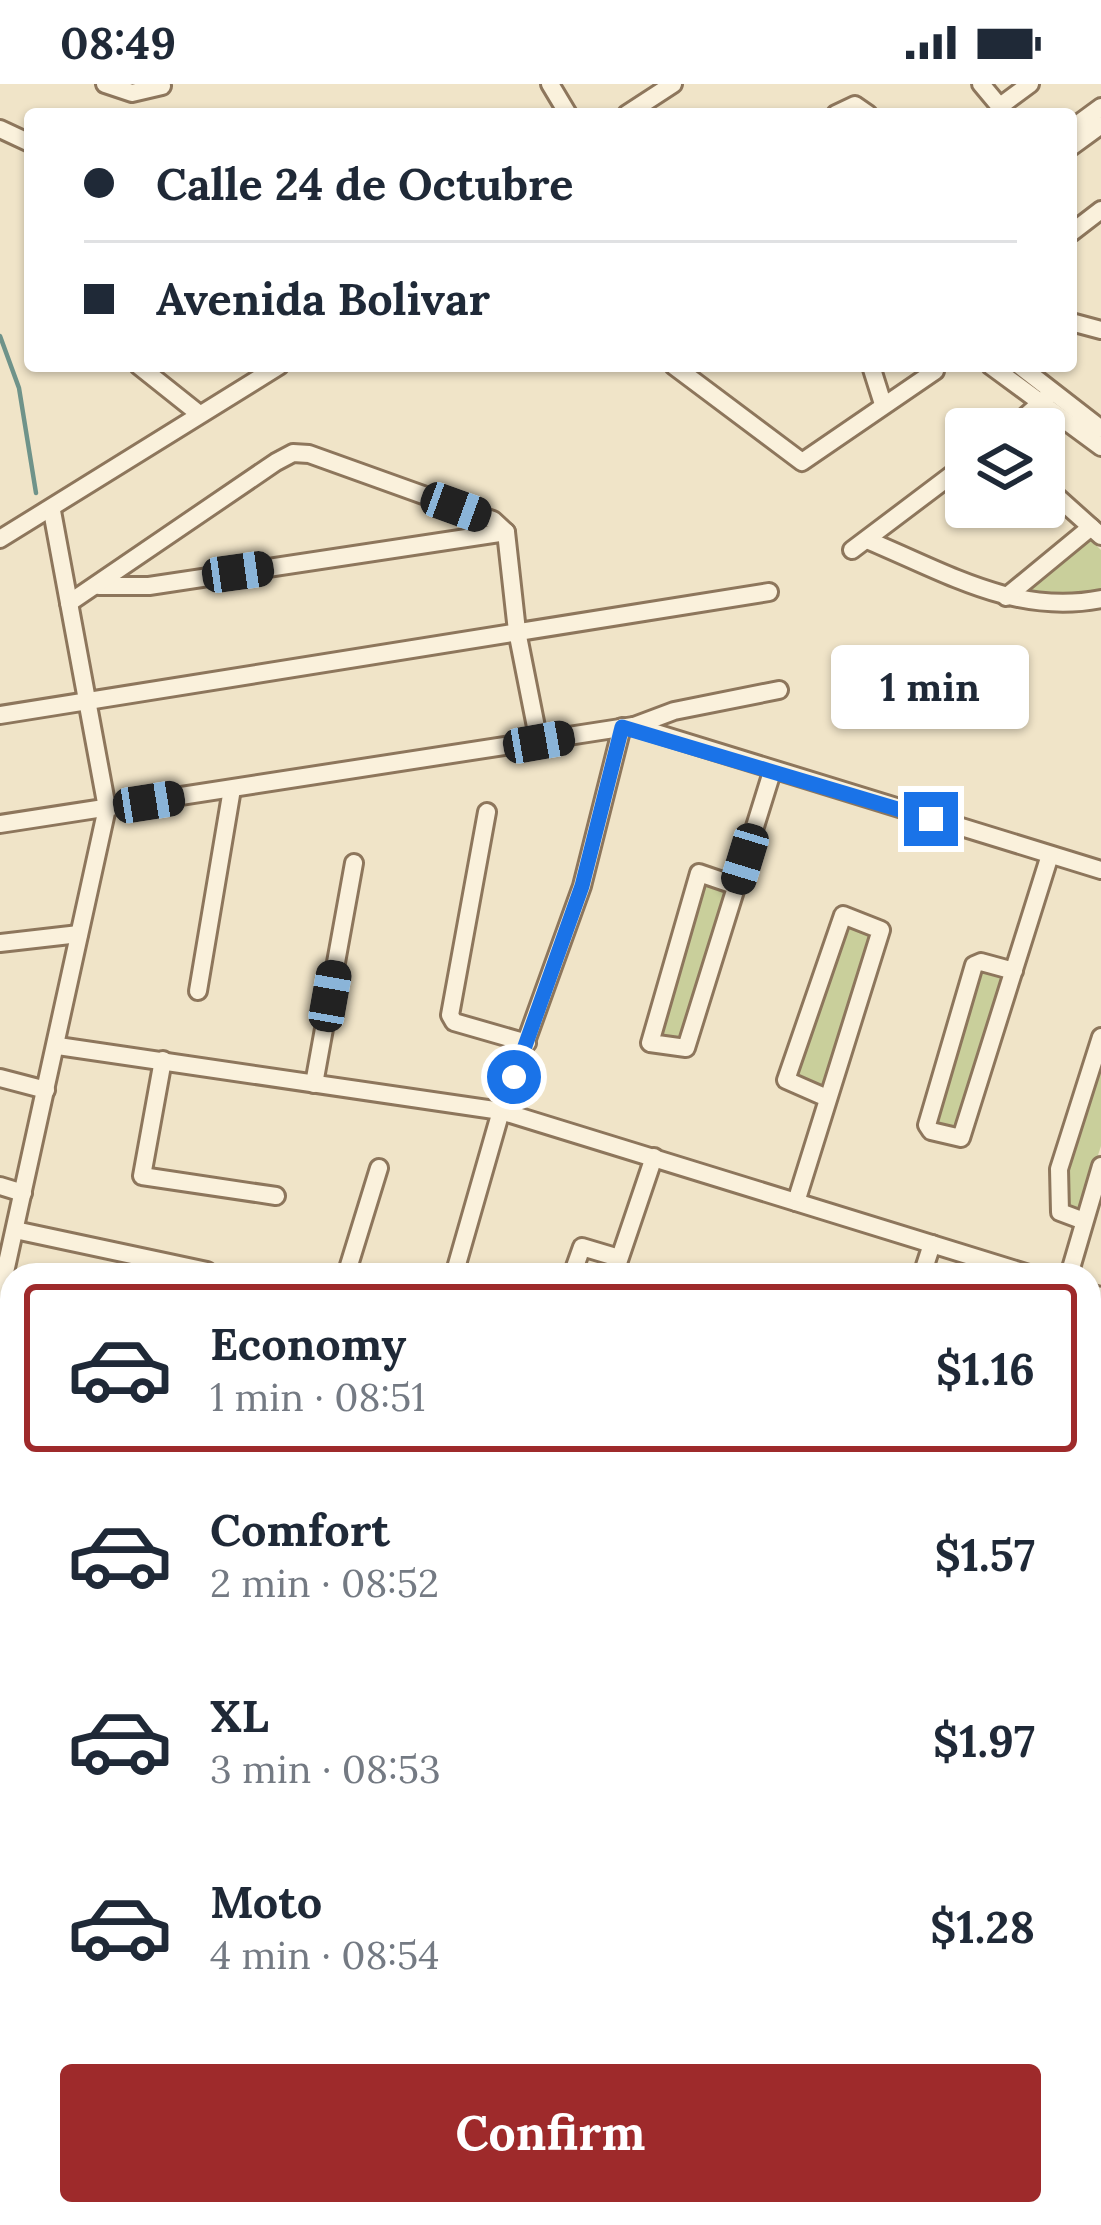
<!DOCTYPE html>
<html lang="en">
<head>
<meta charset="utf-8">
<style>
	body { margin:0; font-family:Lora,serif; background:#f6f6f7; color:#1f2937; height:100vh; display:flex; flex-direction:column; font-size:45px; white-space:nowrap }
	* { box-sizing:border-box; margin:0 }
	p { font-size:39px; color:#747a83 }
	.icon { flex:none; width:66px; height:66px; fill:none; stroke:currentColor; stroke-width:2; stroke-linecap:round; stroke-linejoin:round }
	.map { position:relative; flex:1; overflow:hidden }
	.drawer { position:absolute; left:0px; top:1179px; width:1101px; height:963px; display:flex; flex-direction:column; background:#fff; border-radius:36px 36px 0 0; box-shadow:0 3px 9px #0004 }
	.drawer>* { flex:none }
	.banner { position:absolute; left:24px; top:24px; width:1053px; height:264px; border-radius:12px; box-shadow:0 3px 9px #0004; display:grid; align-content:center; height:264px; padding:0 60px; background:#fff }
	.controls { position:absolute; left:945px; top:324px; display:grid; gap:24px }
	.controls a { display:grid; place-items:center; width:120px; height:120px; border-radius:12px; background:#fff; box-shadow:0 3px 9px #0004; font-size:60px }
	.end { position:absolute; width:54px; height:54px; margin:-27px; border:15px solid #1a73e8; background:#fff; box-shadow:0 0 0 6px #fff }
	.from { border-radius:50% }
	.bubble { position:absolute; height:84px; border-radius:12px; background:#fff; box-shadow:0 3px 9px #0004; font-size:39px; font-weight:700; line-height:84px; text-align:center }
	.car { position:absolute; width:36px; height:72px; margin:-36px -18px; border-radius:15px; box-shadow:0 0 9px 3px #0007; background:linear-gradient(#222 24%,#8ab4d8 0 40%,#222 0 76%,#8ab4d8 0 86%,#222 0) }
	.banner b { display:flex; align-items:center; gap:42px; height:114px; font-size:45px }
	.banner b+b { border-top:3px solid #e0e1e3 }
	.banner i { width:30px; height:30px; background:#1f2937 }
	ul { padding:21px 0 0; list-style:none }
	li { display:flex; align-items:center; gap:36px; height:168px; margin:0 24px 18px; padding:0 36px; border:6px solid transparent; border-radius:12px }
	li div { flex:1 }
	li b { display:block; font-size:45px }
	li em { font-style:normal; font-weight:700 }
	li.on { border-color:#9e2a2b }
	li>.icon { width:108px; height:108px; stroke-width:1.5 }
	.button { display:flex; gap:24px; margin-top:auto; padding:24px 60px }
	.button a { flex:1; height:138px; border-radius:12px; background:#9e2a2b; color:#fff; font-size:48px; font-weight:700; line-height:138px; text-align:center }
	.status { display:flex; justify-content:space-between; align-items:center; height:84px; padding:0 60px; background:#fff; direction:ltr }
	.status svg { height:33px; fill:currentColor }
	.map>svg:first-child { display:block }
</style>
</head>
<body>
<div class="status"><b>08:49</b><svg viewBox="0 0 49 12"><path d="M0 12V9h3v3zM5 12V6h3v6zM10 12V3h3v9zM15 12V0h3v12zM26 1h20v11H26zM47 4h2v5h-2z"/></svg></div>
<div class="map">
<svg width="1101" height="2141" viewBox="0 0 1101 2141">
	<rect width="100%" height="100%" fill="#f0e4c8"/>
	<!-- green -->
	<g fill="#c9cf9b">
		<polygon points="1086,452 1101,466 1101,506 1050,515 1023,507"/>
		<polygon points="705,798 729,807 679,959 657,951"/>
		<polygon points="847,842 871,851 823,1003 796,994"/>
		<polygon points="982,886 1005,894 956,1047 935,1042"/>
		<polygon points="1101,968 1101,1062 1080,1126 1063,1121 1061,1092"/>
	</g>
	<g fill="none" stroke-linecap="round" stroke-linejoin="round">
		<!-- stream -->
		<polyline stroke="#6f938a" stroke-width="4.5" points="0,252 19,304 36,409"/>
		<defs>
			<g id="street">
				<polyline points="105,0 132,9 162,2"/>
				<polyline points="550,0 568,30"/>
				<polyline points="981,0 1006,30"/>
				<polyline points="999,23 1030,0"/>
				<polyline points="627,30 673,0"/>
				<polyline points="836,30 855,21 868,30"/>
				<polyline points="0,45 30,59"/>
				<polyline points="1071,45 1101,23"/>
				<polyline points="1071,63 1101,41"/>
				<polyline points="1071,149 1101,126"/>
				<polyline points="1071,238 1101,246"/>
				<polyline points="139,282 198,329"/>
				<polyline points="674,282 802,378 935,287"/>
				<polyline points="871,282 883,320"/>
				<polyline points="991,282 1101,363"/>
				<polyline points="1020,282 1101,345"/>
				<polyline points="1011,345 1046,314"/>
				<polyline points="1044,401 1101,452"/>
				<polyline points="0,455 279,282"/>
				<path d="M 867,456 C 945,488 1015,532 1101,515"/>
				<polyline points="852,466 966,380"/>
				<polyline points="99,502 149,502 506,448"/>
				<polyline points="1006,513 1091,443"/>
				<polyline points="69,519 276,378 293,369 309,370 493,436 506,448 517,547 539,658"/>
				<polyline points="0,631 769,508"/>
				<polyline points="634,642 674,627 779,606"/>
				<polyline points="487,728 450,931 454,938 527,959"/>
				<polyline points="0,740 633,642 1101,786"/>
				<polyline points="737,802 699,789 650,959 686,964 772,688"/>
				<polyline points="0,859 79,850"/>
				<polyline points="1014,887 981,878 974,881 927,1041 931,1047 961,1054 1050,771"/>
				<polyline points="198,907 232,705"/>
				<polyline points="58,962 501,1027 1032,1191"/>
				<polyline points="163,976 142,1092 276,1112"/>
				<polyline points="0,994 46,1006"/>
				<polyline points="314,1000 354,779"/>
				<polyline points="0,1102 23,1109"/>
				<polyline points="796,1118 881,846 843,831 786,996 827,1014"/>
				<polyline points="1084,1137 1060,1128 1059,1085 1101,953"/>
				<polyline points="15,1146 207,1187"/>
				<polyline points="346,1191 379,1084"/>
				<polyline points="454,1191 501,1027 582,802 622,643"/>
				<polyline points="572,1191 582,1163 619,1174"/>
				<polyline points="614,1191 654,1073"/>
				<polyline points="922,1191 932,1160"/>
				<polyline points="1069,1191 1101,1082"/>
				<polyline points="1089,1209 1101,1212"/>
				<polyline points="0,1211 107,724 52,427"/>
				<polyline points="0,1252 12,1256"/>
				<polyline points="0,1386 12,1389"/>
				<polyline points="1089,1473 1101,1437"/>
				<polyline points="1089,1590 1101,1594"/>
				<polyline points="0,1675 12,1679"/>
				<polyline points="1089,1726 1101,1729"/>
				<polyline points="0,1770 5,1753"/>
				<polyline points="1089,1944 1101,1907"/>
				<polyline points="0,2002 12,2005"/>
				<polyline points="1089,2008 1101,1995"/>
				<polyline points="1089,2117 1101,2120"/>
				<polyline points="0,2135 20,2141"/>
				<polyline points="159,2141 163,2130"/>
				<polyline points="308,2141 311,2130"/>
				<polyline points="448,2141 452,2130"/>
				<polyline points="605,2141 608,2130"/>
				<polyline points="740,2141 744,2130"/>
				<polyline points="885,2141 887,2137"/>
				<polyline points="974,2141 983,2130"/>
			</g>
		</defs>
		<!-- street casing -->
		<use href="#street" stroke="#8d765c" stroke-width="22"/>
		<!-- street -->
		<use href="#street" stroke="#faf1dc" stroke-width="16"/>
	</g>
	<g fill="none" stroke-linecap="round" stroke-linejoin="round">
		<!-- route -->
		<polyline stroke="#1a73e8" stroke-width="15" points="514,993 582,802 622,643 931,735"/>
	</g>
</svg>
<div class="controls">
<a><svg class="icon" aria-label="layers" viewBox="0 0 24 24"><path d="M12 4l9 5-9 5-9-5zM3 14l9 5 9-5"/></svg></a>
</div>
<i class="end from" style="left:514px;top:993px"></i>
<i class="end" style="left:931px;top:735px"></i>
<div class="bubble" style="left:831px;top:561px;width:198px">1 min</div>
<i class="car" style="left:456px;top:423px;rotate:110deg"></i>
<i class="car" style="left:238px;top:488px;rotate:82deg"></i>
<i class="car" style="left:539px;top:658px;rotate:80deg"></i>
<i class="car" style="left:149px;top:718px;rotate:81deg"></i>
<i class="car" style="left:745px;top:775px;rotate:197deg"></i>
<i class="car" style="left:330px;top:912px;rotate:10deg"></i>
<div class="banner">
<b><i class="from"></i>Calle 24 de Octubre</b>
<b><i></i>Avenida Bolivar</b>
</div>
<section class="drawer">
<ul>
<li class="on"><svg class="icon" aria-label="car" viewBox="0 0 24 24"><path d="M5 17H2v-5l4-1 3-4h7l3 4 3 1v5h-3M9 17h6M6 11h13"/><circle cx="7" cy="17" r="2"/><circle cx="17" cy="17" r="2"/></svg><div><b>Economy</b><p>1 min · 08:51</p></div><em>$1.16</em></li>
<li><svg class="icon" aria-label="car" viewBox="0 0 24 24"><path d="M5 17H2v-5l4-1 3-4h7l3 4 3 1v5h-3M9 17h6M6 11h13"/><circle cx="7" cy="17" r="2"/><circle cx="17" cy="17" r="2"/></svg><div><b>Comfort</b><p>2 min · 08:52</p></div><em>$1.57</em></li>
<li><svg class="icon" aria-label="car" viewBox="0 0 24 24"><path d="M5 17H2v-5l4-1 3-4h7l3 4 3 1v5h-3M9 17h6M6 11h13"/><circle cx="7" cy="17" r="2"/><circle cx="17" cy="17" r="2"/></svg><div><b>XL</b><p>3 min · 08:53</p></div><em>$1.97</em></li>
<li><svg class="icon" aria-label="car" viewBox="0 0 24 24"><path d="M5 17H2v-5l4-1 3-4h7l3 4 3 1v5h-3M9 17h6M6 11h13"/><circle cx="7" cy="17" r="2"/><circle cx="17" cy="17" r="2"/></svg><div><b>Moto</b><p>4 min · 08:54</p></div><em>$1.28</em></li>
</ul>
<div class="button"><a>Confirm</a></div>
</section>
</div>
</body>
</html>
